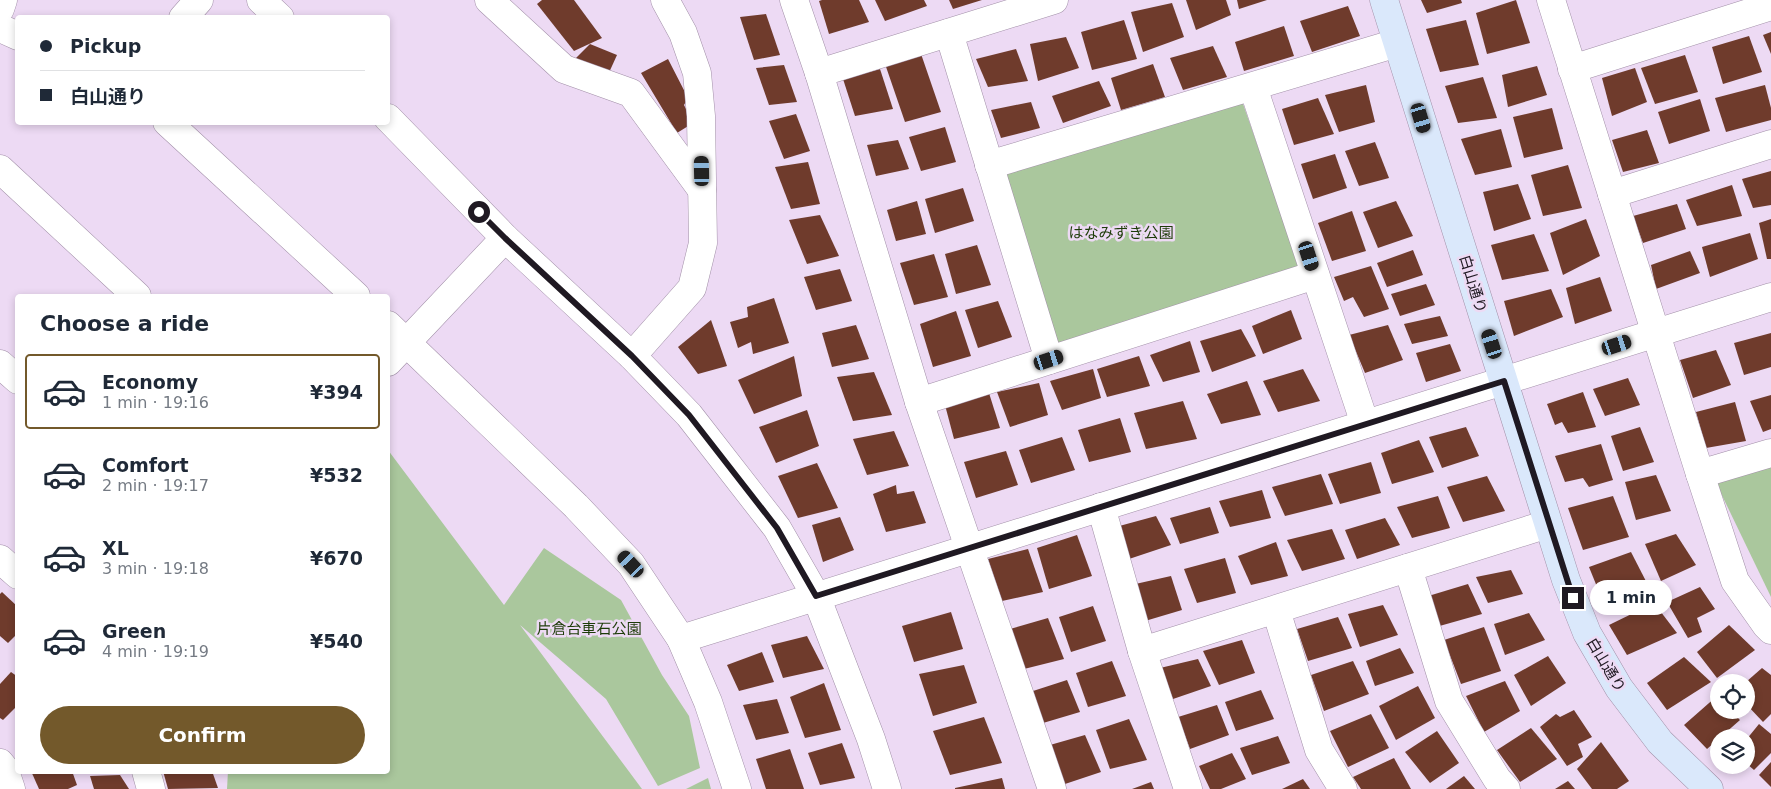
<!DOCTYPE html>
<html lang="en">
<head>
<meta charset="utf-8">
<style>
	body { margin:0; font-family:"DejaVu Sans","Noto Sans JP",sans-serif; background:#f2f2f3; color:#1f2937; height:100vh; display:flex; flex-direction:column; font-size:19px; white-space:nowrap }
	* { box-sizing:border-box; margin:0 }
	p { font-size:16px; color:#747a83 }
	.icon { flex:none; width:28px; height:28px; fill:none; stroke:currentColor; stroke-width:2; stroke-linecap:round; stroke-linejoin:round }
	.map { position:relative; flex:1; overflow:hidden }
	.sheet { position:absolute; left:15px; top:294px; width:375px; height:480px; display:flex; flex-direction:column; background:#fff; border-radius:5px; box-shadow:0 2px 8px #0003 }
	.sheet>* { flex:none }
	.banner { position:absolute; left:15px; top:15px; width:375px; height:110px; border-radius:5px; box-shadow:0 2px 8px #0003; display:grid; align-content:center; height:110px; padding:0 25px; background:#fff }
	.buttons { position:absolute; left:1710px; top:674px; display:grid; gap:10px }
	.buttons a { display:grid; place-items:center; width:45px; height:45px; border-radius:50%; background:#fff; box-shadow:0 2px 8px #0003; font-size:25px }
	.end { position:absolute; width:22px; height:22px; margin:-11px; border:6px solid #1f1922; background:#fff; box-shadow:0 0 0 2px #fff }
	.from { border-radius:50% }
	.bubble { position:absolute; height:35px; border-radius:18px; background:#fff; box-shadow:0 2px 8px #0003; font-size:16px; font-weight:700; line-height:35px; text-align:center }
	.car { position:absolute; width:15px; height:30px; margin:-15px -8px; border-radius:6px; box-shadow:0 0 4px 1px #0007; background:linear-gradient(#222 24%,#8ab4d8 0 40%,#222 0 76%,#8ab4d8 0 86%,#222 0) }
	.banner b { display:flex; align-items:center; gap:18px; height:48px; font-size:19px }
	.banner b+b { border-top:1px solid #e0e1e3 }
	.banner i { width:12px; height:12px; background:#1f2937 }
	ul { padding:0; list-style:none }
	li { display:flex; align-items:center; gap:15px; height:75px; margin:0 10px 8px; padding:0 15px; border:2px solid transparent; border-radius:5px }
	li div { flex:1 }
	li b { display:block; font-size:19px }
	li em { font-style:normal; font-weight:700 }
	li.current { border-color:#73592b }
	li>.icon { width:45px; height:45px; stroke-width:1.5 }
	h2 { padding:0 25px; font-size:22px; line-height:60px }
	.cta { display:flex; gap:10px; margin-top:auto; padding:10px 25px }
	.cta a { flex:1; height:58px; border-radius:30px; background:#73592b; color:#fff; font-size:20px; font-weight:700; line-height:58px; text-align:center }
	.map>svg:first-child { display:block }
</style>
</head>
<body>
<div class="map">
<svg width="1771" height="789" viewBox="0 0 1771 789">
	<rect width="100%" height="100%" fill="#eddaf4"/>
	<!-- green -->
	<g fill="#aac79d">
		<polygon points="1242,101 1301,270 1057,347 1004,175"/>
		<polygon points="388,450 504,605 544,548 621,600 662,675 689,716 700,768 658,786 606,699 520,625 642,789 227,789 228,771 388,771"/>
		<polygon points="1771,465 1771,597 1716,483"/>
		<polygon points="708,778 711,789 686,789"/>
	</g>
	<!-- building -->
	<g fill="#6f3b2c">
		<polygon points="542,0 574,0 602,38 574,51 537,4"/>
		<polygon points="822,0 859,0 869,22 829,34 819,1"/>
		<polygon points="875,0 924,0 927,6 885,21"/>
		<polygon points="949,0 982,0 953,9"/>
		<polygon points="1186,0 1226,0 1231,15 1196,30"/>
		<polygon points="1237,0 1267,0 1239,9"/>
		<polygon points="1421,0 1461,0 1462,3 1427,13"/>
		<polygon points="1516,0 1530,43 1487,54 1476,13"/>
		<polygon points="1172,3 1184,37 1143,52 1131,12"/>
		<polygon points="1348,6 1360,36 1312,52 1300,21"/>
		<polygon points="766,14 780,55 754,60 740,17"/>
		<polygon points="1124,20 1137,59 1092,70 1081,32"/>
		<polygon points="1466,20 1479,65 1440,72 1426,29"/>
		<polygon points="1284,26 1294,56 1244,71 1235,42"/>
		<polygon points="1771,32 1771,54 1763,35"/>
		<polygon points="1749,36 1762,72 1723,84 1712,47"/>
		<polygon points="1066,37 1079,68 1038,81 1030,44"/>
		<polygon points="590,44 617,55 607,77 574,60"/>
		<polygon points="1213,46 1227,77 1183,90 1170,58"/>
		<polygon points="1016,49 1028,81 988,87 976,59"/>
		<polygon points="920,51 941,112 905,122 884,61"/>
		<polygon points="1685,55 1698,92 1655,104 1641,68"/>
		<polygon points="668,59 688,98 684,105 693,123 677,133 641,73"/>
		<polygon points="1153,64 1165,97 1121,110 1111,78"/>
		<polygon points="784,65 797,102 769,105 756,68"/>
		<polygon points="1537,66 1547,95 1508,107 1502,75"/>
		<polygon points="1635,68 1647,102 1612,116 1602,78"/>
		<polygon points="880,69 893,109 855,116 843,79"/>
		<polygon points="1483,77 1497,118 1458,123 1445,86"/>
		<polygon points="1099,81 1111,106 1063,123 1052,96"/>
		<polygon points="1366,85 1375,122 1339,132 1325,95"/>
		<polygon points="1765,85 1771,108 1771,120 1726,132 1715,98"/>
		<polygon points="1318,98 1334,134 1294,145 1282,109"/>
		<polygon points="1700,99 1710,131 1669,144 1658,112"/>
		<polygon points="1031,102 1040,128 1001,138 991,110"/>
		<polygon points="1552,108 1563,149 1524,158 1513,117"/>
		<polygon points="796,114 810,151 784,159 769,121"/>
		<polygon points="945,127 956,162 921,171 909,137"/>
		<polygon points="1501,129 1512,167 1475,175 1461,139"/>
		<polygon points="1647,130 1659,163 1623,172 1612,140"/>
		<polygon points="898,140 909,169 876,176 867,145"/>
		<polygon points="1375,142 1389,178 1359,186 1345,151"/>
		<polygon points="1335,154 1347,188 1313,199 1301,164"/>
		<polygon points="808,162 820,204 791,209 775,167"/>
		<polygon points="1568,165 1582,208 1543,216 1531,175"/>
		<polygon points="1771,171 1771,205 1753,208 1742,179"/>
		<polygon points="1518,184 1531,219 1494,231 1483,192"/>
		<polygon points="1732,185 1742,216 1697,226 1686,200"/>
		<polygon points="963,188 974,221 935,233 925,199"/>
		<polygon points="917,201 926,234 896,241 887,210"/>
		<polygon points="1396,201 1413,236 1378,248 1363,212"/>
		<polygon points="1677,204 1686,229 1643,243 1633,216"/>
		<polygon points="1352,211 1366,251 1332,261 1318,223"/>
		<polygon points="820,215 839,256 807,264 789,220"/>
		<polygon points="1586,219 1600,256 1563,275 1550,233"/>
		<polygon points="1771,219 1771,259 1767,259 1759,223"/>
		<polygon points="1750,233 1758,259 1710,277 1702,247"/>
		<polygon points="1534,234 1549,271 1502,280 1491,245"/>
		<polygon points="977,245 991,285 956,294 945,254"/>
		<polygon points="1413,250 1423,275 1387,287 1377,263"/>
		<polygon points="1690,251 1700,273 1656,289 1651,265"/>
		<polygon points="934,254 948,297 914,305 900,263"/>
		<polygon points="1371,266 1389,309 1364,317 1353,297 1344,301 1334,277"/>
		<polygon points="840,269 852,301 816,310 804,277"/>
		<polygon points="1600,277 1612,311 1575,324 1566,288"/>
		<polygon points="1426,284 1435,305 1400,316 1391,294"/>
		<polygon points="1551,289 1563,317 1514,336 1504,301"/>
		<polygon points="774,298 789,343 753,354 751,342 738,348 730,322 748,317 747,307"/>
		<polygon points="998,301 1012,337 978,348 965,310"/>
		<polygon points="1291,310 1302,339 1263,354 1252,326"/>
		<polygon points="956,311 971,356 933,367 920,324"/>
		<polygon points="1440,316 1448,336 1412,344 1404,324"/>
		<polygon points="711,320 727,366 698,374 678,347"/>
		<polygon points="856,325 869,359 832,367 822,333"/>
		<polygon points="1388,325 1403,360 1365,373 1349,335"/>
		<polygon points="1241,329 1256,356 1212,372 1200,341"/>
		<polygon points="1771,333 1771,367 1744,375 1734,343"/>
		<polygon points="1190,341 1200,372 1163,382 1150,355"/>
		<polygon points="1450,344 1461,371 1426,382 1416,353"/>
		<polygon points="1716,350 1731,385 1693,398 1680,360"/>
		<polygon points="794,356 802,396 754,414 738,380"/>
		<polygon points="1139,356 1150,386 1107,397 1097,369"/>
		<polygon points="1093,369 1101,398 1062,410 1050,381"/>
		<polygon points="1303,369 1320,401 1278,412 1263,381"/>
		<polygon points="874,372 892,415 853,421 837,377"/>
		<polygon points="1628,378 1640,405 1605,416 1593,389"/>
		<polygon points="1247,381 1261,415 1221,424 1207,394"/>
		<polygon points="1039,383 1048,415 1010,427 997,392"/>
		<polygon points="1583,392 1596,427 1568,433 1562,422 1555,425 1547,404"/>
		<polygon points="989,393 1000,428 954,439 945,405"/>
		<polygon points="1771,395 1771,429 1763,432 1750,401"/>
		<polygon points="1183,401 1197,439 1146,449 1134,413"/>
		<polygon points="1735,402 1746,441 1706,448 1696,412"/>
		<polygon points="807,410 819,446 776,463 759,427"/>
		<polygon points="1120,418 1131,452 1089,462 1078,430"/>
		<polygon points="1466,427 1479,456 1442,468 1429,437"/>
		<polygon points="1640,427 1654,462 1623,471 1611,436"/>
		<polygon points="894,431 909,466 867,475 853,439"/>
		<polygon points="1062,437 1075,470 1031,483 1019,450"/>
		<polygon points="1419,440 1434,472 1392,484 1381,453"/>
		<polygon points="1601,444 1613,480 1589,487 1583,478 1565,482 1555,456"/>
		<polygon points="1006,451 1018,485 976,498 964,462"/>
		<polygon points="1371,462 1381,493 1340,504 1328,474"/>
		<polygon points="817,463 838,508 798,518 778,476"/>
		<polygon points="1321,474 1333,504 1285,516 1272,487"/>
		<polygon points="1656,475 1671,511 1636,520 1625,482"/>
		<polygon points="1487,476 1505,511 1463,522 1447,487"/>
		<polygon points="896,485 897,494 914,491 926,523 886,532 873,494"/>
		<polygon points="1262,490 1271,518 1230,527 1219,501"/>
		<polygon points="1438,496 1450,528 1412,538 1397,507"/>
		<polygon points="1613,496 1629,537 1583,550 1568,508"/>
		<polygon points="1210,507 1219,533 1180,544 1170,518"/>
		<polygon points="1156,516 1171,545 1126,560 1112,528"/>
		<polygon points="840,517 854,550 823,562 812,525"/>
		<polygon points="1385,518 1400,545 1357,559 1345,530"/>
		<polygon points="1332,529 1345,559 1302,571 1287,540"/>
		<polygon points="1676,534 1696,565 1661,581 1645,544"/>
		<polygon points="1077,535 1092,576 1049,589 1037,548"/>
		<polygon points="1276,542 1288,576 1251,585 1238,556"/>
		<polygon points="1028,549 1043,592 1002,601 988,559"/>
		<polygon points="1631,552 1651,591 1606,609 1589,567"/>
		<polygon points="1225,558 1236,593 1197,603 1184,569"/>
		<polygon points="1511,570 1523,594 1488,603 1476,577"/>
		<polygon points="1171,576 1182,610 1145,621 1131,585"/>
		<polygon points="1468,584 1482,614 1436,627 1425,597"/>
		<polygon points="1700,587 1715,609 1697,618 1702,632 1688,638 1667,602"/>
		<polygon points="2,592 18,607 18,633 8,643 0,636 0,594"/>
		<polygon points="1654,603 1677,633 1627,655 1609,625"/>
		<polygon points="1383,605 1398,635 1360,647 1348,614"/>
		<polygon points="1093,606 1106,641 1071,652 1059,617"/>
		<polygon points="951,612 963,649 914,662 902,626"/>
		<polygon points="1529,613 1545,640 1505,655 1494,624"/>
		<polygon points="1338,617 1352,648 1308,661 1297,629"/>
		<polygon points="1048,618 1064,659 1024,669 1010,629"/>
		<polygon points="1729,625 1755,650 1717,678 1697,652"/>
		<polygon points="1484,627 1501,671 1461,684 1444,640"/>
		<polygon points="807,636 824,669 783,678 771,645"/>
		<polygon points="1242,640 1255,673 1219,685 1203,651"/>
		<polygon points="1400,648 1414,673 1375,686 1366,661"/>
		<polygon points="762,652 774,682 739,691 727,665"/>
		<polygon points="1548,656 1566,683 1531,706 1514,675"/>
		<polygon points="1684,657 1711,682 1667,710 1647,683"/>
		<polygon points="1198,659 1211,686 1173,699 1160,668"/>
		<polygon points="1112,661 1126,696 1088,707 1076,673"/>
		<polygon points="1353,661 1369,694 1324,711 1311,675"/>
		<polygon points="964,665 977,703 933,716 919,674"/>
		<polygon points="1762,668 1771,675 1771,714 1763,722 1746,704 1746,682"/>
		<polygon points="11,672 18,677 18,705 3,720 0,718 0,684"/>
		<polygon points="1067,680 1080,712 1043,723 1033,691"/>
		<polygon points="1505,681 1520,711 1484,732 1466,696"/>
		<polygon points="824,683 841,730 805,738 790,697"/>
		<polygon points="1418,686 1435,718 1396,740 1379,706"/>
		<polygon points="1261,690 1274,719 1236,731 1225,702"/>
		<polygon points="1717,696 1719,698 1719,710 1730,710 1740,720 1707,749 1684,725"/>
		<polygon points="777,699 789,733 756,740 743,705"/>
		<polygon points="1217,705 1229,735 1190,749 1178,717"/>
		<polygon points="1574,710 1592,737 1578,744 1583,757 1567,766 1540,727 1556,714 1560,717"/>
		<polygon points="1371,714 1389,748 1348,767 1330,731"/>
		<polygon points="984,717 1002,763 950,775 933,731"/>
		<polygon points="1129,719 1147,760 1110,769 1096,730"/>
		<polygon points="1759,724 1771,734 1771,753 1754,770 1746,763 1746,740"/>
		<polygon points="1531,728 1557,759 1520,782 1497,750"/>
		<polygon points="1437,731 1459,763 1430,783 1405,752"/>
		<polygon points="1085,735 1101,772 1065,784 1050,745"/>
		<polygon points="1278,736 1290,763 1252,775 1240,748"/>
		<polygon points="1601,742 1629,781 1617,789 1592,789 1577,769"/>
		<polygon points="842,743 855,778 820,785 808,753"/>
		<polygon points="790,749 804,789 766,789 756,759"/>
		<polygon points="1232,753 1246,779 1221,789 1210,789 1199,766"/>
		<polygon points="1394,758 1411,789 1361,789 1353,777"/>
		<polygon points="1771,762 1771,787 1759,775"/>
		<polygon points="31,771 72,771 77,785 68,789 39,789"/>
		<polygon points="163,771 212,771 218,788 168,789"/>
		<polygon points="120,775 129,789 94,789 90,776"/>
		<polygon points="1464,776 1475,789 1446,789"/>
		<polygon points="1002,778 1005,789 955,789 955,788"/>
		<polygon points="1303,779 1310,789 1282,789"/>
		<polygon points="1568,781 1575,789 1555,789"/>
		<polygon points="1151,782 1154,789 1132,789"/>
	</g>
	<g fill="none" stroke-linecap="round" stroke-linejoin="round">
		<defs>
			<g id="street">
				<polyline points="261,0 280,18"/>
				<polyline points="489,0 564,69 631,93 702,190"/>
				<polyline points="794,0 819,73 919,402 1052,789"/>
				<polyline points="1551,0 1700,474 1735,581 1766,625 1771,630"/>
				<polyline points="0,9 3,0"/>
				<polyline points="183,18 199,0"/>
				<polyline points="0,28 18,36"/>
				<polyline points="949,33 1049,360"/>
				<polyline points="1572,69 1771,6"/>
				<polyline points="819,73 1054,0"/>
				<polyline points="1253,87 1365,424"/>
				<polyline points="388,118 505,238 632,356 689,415 777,528 816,596 871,739 887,789"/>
				<polyline points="167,122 356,296"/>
				<polyline points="989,165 1397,43"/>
				<polyline points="0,169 137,296"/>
				<polyline points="1612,194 1771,144"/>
				<polyline points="388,325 576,506 631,564 681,639 708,702 737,789"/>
				<polyline points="632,356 692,288 703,243 701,116 697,73 683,33 665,0"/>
				<polyline points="388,362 505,238"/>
				<polyline points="0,364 18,380"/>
				<polyline points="919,402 1315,275"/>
				<polyline points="1700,474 1771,453"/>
				<polyline points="1101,507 1142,651 1188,789"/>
				<polyline points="0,559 18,575"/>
				<polyline points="1408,568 1449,701 1497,779 1506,789"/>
				<polyline points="1276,610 1319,750 1343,789"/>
				<polyline points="681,639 1771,297"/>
				<polyline points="1142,651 1548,524"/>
				<polyline points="0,763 4,768 11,789"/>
				<polyline points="146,771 151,789"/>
			</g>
			<polyline id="secondary" points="1384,0 1566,580 1587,633 1619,688 1660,742 1709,789"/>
		</defs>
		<!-- street casing -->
		<use href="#street" stroke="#a290a8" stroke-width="29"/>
		<!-- secondary casing -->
		<use href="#secondary" stroke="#a290a8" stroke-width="29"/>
		<!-- street -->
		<use href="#street" stroke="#fff" stroke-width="28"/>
		<!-- secondary -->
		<use href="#secondary" stroke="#dae8fb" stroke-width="28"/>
	</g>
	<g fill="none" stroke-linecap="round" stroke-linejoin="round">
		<!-- route -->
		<polyline stroke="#1f1922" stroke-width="6" points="479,212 505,238 632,356 689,415 777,528 816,596 1504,381 1573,598"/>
	</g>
	<g text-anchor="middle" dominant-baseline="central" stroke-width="5" stroke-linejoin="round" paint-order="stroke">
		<!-- park labels -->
		<g font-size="15" fill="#1d3c08" stroke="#eddaf4">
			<text x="1121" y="233">はなみずき公園</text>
			<text x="589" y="629">片倉台車石公園</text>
		</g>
		<!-- street labels -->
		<g font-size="15" fill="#1f1922" stroke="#eddaf4">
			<text transform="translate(1473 284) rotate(73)">白山通り</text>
			<text transform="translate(1606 665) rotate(59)">白山通り</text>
		</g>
	</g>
</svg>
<div class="buttons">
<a><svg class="icon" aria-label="locate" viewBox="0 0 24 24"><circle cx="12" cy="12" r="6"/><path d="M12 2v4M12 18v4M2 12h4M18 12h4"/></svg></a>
<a><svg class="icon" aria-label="layers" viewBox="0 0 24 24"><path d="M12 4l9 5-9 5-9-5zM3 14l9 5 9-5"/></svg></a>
</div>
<i class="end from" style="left:479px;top:212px"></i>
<i class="end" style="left:1573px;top:598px"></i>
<div class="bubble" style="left:1590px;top:580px;width:82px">1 min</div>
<i class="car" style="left:1421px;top:118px;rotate:163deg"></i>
<i class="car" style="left:702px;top:171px;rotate:359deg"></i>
<i class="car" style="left:1309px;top:256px;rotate:162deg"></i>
<i class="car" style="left:1492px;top:344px;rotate:342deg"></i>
<i class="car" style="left:1617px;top:345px;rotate:72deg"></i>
<i class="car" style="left:1049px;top:360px;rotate:72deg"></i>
<i class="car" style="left:631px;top:564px;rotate:317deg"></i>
<div class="banner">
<b><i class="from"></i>Pickup</b>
<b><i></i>白山通り</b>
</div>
<section class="sheet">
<h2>Choose a ride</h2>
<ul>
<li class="current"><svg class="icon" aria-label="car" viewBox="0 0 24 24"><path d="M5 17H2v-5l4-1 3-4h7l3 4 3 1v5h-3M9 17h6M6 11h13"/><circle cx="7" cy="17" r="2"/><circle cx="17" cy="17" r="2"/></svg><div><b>Economy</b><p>1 min · 19:16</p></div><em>¥394</em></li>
<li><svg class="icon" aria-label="car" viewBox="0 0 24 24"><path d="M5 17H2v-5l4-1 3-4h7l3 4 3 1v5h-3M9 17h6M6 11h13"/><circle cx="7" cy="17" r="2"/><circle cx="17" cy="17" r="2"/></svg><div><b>Comfort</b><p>2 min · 19:17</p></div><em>¥532</em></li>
<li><svg class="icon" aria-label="car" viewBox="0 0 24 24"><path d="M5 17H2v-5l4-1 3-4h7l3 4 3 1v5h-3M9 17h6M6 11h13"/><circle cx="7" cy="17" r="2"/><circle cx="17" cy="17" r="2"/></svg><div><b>XL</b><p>3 min · 19:18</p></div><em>¥670</em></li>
<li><svg class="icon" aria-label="car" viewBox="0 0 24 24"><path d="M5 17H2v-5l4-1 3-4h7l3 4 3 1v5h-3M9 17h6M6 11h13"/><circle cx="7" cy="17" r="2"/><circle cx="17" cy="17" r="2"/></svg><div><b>Green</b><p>4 min · 19:19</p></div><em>¥540</em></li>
</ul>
<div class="cta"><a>Confirm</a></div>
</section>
</div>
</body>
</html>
